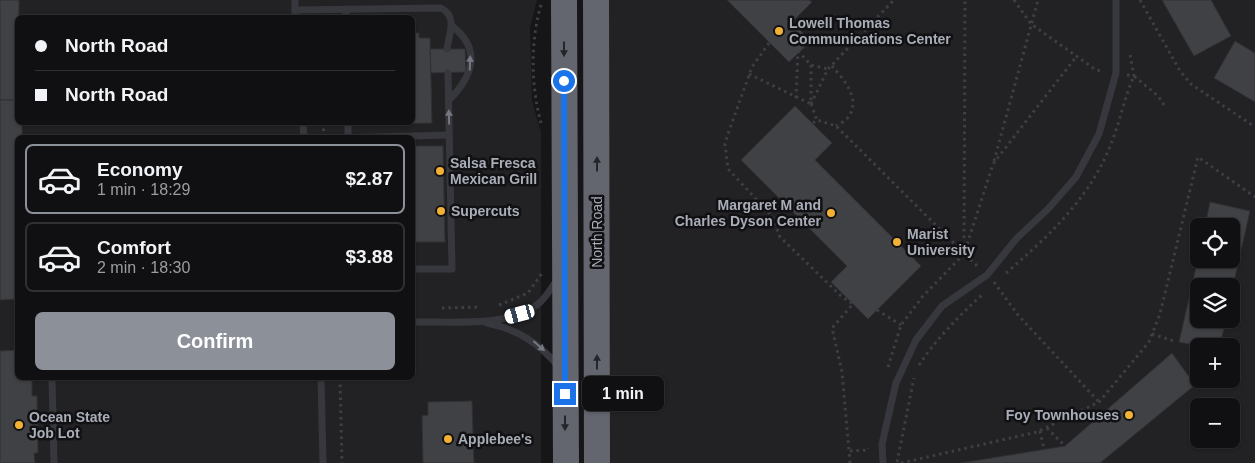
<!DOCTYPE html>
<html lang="en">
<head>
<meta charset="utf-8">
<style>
	body { margin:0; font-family:Arial,sans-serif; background:#1e1e20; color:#f1f3f6; height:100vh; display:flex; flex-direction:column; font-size:19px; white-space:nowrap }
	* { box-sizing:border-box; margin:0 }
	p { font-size:16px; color:#9c9d9f }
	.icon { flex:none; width:28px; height:28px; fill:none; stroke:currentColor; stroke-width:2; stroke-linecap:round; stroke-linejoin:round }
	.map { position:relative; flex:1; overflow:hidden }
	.details { position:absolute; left:15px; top:135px; width:400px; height:245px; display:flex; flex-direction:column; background:#101012; border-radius:8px; box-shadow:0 1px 4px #0004,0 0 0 1px #303032 }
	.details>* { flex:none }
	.banner { position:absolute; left:15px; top:15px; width:400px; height:110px; border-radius:8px; box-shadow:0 1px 4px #0004,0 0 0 1px #303032; display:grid; align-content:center; height:110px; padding:0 20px; background:#101012 }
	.buttons { position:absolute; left:1190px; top:218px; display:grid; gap:10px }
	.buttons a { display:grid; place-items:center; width:50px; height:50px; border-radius:8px; background:#101012; box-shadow:0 1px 4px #0004,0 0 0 1px #303032; font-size:25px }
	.end { position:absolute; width:22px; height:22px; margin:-11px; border:6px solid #1a73e8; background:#fff; box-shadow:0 0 0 2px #fff }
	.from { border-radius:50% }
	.bubble { position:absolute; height:35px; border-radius:8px; background:#101012; box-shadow:0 1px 4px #0004,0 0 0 1px #303032; font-size:16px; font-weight:700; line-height:35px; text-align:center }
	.car { position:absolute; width:15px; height:30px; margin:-15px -8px; border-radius:6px; box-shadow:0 0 4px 1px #0007; background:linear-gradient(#fff 24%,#345 0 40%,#fff 0 76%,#345 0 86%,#fff 0) }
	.banner b { display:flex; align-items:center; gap:18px; height:48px; font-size:19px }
	.banner b+b { border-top:1px solid #303032 }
	.banner i { width:12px; height:12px; background:#f1f3f6 }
	ul { padding:9px 0 0; list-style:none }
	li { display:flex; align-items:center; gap:15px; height:70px; margin:0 10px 8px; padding:0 10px; border:2px solid #303032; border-radius:8px }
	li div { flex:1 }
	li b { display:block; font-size:19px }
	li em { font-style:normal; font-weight:700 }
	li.active { border-color:#8c9099 }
	li>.icon { width:45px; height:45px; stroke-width:1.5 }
	.primary-button { display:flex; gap:10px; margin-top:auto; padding:10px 20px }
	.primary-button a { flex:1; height:58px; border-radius:8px; background:#8c9099; color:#fff; font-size:20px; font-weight:700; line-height:58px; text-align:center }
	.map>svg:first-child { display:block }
</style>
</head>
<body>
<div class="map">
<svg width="1255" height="463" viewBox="0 0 1255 463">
	<rect width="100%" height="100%" fill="#161618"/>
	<!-- built -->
	<g fill="#222225" fill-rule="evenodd">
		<path d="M 0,0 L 537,0 L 530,28 L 532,101 L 541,133 L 541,463 L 0,463 ZM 18,18 L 412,18 L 412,122 L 18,122 ZM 18,138 L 412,138 L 412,378 L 18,378 Z"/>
		<path d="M 595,0 L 1255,0 L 1255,463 L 597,463 ZM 1199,226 L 1231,226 L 1231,259 L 1199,259 ZM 1199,286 L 1231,286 L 1231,319 L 1199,319 ZM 1199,346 L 1231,346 L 1231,379 L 1199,379 ZM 1199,406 L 1231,406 L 1231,439 L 1199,439 Z"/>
	</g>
	<!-- building -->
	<g fill="#404145" stroke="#303034">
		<polygon points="0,0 19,0 18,100 0,100"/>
		<polygon points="727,0 809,0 812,2 792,22 811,41 789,62"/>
		<polygon points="1162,0 1211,0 1231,36 1194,56"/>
		<polygon points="412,33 419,33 419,38 430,38 432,123 386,124 412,122"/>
		<polygon points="1235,41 1255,53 1255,102 1214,78"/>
		<polygon points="430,49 465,49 466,72 431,73"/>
		<polygon points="0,100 18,100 18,122 22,122 22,138 18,138 18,299 0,300"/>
		<polygon points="795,106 832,143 815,160 921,266 868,319 831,282 847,266 741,160"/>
		<polygon points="412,146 443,146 445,242 412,242"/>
		<polygon points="1210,202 1250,211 1231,295 1231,286 1199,286 1199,319 1226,319 1220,346 1199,346 1179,342 1199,254 1199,259 1231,259 1231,226 1205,226"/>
		<polygon points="18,350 18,378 32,378 32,396 37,396 38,453 34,453 35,463 0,463 0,351"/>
		<polygon points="1172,353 1195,385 1100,463 961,463 1065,446"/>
		<polygon points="472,401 474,463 423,463 422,416 428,415 428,402"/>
	</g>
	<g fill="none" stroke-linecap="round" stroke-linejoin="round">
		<!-- path -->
		<g stroke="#3d3f44" stroke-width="3" stroke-dasharray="2.5 4" stroke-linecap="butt">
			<polyline points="1014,0 1031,24 1096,70 1104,71"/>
			<polyline points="1140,0 1180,71 1191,84 1255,127"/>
			<path d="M 541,5 C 530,42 531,86 541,123"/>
			<polyline points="769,43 752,67 729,131 725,144 728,169 772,216 780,237 841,296 853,304 832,328 842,372 849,451"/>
			<polyline points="798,51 811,65 828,69"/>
			<polyline points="811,65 811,104 817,120"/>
			<path d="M 832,66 C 843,79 861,98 849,116 C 847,120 840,124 836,126"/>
			<polyline points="749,74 811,104"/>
			<polyline points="1127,75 1134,76 1130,54"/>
			<polyline points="796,98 798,51"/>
			<polyline points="811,104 828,69 894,0"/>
			<polyline points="323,122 324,138"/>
			<polyline points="813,123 817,120 836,126 979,268"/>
			<polyline points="994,161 1038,0"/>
			<polyline points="964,251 965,0"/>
			<path d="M 1006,273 C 1049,236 1090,198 1111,144 C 1120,122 1124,98 1134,76 L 1158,96 L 1164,105"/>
			<polyline points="994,282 1018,315 1099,402"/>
			<polyline points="499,305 528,293 542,273"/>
			<polyline points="442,308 480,307"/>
			<polyline points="877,310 901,325"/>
			<polyline points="1152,334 1174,341"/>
			<path d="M 919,365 C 937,338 959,316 983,294"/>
			<polyline points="888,367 901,325 923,296 964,254 993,164 1076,57"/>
			<polyline points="340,378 342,463"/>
			<polyline points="1047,428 1065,446"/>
			<polyline points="1040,431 1044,449"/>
			<polyline points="897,462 914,378"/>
			<polyline points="850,463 849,451 868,450 868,448"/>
			<polyline points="901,463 1037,432 1099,402 1149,342 1160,314 1198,157 1255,197"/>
		</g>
		<!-- lane -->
		<g stroke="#37383d" stroke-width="7">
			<polyline points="295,0 295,18"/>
			<polyline points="346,9 346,18"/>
			<path d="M 295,10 L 441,8 C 458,17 449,34 447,49"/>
			<path d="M 449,100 C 473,76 482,49 452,26"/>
			<polyline points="303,122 304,138"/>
			<polyline points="348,122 348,138"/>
			<polyline points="340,138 449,135"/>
			<polyline points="412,269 452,269 448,73"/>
			<path d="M 412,322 C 447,321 510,328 538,304 C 546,298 551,288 557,280"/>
			<path d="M 487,323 C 517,329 539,343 559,367"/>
			<polyline points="52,378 54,463"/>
			<polyline points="321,378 323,463"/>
			<polyline points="883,463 882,444 896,383 916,340 942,306 987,275 1017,238 1048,209 1076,177 1099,134 1116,73 1116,0"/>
		</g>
		<!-- highway -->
		<g stroke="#63666e" stroke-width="26">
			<polyline points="564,0 566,463"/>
			<polyline points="596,0 597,463"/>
		</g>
	</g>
	<!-- one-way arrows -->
	<defs><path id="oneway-solid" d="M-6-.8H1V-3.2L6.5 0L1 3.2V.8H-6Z" transform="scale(1.25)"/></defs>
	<g fill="#26262a">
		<use href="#oneway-solid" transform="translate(564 49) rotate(90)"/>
		<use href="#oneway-solid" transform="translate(597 164) rotate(-90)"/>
		<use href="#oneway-solid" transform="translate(597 362) rotate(-90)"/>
		<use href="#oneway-solid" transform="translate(565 423) rotate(90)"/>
	</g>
	<g fill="#757881">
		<use href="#oneway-solid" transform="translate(470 63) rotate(-88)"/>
		<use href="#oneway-solid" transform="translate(449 117) rotate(-91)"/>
		<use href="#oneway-solid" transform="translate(539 346) rotate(41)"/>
	</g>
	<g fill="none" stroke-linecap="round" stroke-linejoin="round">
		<!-- route -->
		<polyline stroke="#1a73e8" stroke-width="6" points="564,81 565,394"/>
	</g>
	<!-- markers -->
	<g fill="#f2b134" stroke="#111113" stroke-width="2">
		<circle cx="779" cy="31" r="5"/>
		<circle cx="440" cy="171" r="5"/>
		<circle cx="441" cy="211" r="5"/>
		<circle cx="831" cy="213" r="5"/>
		<circle cx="897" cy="242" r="5"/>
		<circle cx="1129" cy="415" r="5"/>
		<circle cx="19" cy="425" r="5"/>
		<circle cx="448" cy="439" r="5"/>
	</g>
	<g text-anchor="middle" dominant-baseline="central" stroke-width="5" stroke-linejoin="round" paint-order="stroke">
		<!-- poi labels -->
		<g font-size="14" font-weight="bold" fill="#a8adb8" stroke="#111113" text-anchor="start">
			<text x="789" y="23">Lowell Thomas<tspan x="789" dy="16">Communications Center</tspan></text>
			<text x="450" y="163">Salsa Fresca<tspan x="450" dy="16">Mexican Grill</tspan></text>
			<text x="821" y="205" text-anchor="end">Margaret M and<tspan x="821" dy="16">Charles Dyson Center</tspan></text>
			<text x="451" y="211">Supercuts</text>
			<text x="907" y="234">Marist<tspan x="907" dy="16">University</tspan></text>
			<text x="1119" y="415" text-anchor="end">Foy Townhouses</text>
			<text x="29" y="417">Ocean State<tspan x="29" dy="16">Job Lot</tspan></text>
			<text x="458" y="439">Applebee's</text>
		</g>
		<!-- street labels -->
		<g font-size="14" fill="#a8adb8" stroke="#111113">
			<text transform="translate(597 232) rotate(-90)">North Road</text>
		</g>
	</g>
</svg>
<div class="buttons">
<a><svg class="icon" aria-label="locate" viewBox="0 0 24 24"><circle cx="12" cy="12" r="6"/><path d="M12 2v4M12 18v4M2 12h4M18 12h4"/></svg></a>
<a><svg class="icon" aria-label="layers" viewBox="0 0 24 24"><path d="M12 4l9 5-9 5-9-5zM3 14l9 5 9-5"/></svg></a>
<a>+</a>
<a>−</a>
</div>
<i class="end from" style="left:564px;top:81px"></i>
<i class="end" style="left:565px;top:394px"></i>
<div class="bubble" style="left:582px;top:376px;width:82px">1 min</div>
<i class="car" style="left:520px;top:314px;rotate:255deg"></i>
<div class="banner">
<b><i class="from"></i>North Road</b>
<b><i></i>North Road</b>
</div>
<section class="details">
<ul>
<li class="active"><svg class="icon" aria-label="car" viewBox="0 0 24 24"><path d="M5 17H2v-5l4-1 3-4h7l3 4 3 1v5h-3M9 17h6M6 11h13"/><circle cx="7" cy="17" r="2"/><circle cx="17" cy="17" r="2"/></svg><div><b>Economy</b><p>1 min · 18:29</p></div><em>$2.87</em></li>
<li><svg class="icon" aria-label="car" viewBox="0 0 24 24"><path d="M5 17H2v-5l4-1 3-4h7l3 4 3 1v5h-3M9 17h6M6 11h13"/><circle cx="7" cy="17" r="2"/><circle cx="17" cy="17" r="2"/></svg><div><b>Comfort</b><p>2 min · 18:30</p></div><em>$3.88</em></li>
</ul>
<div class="primary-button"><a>Confirm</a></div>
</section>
</div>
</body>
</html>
